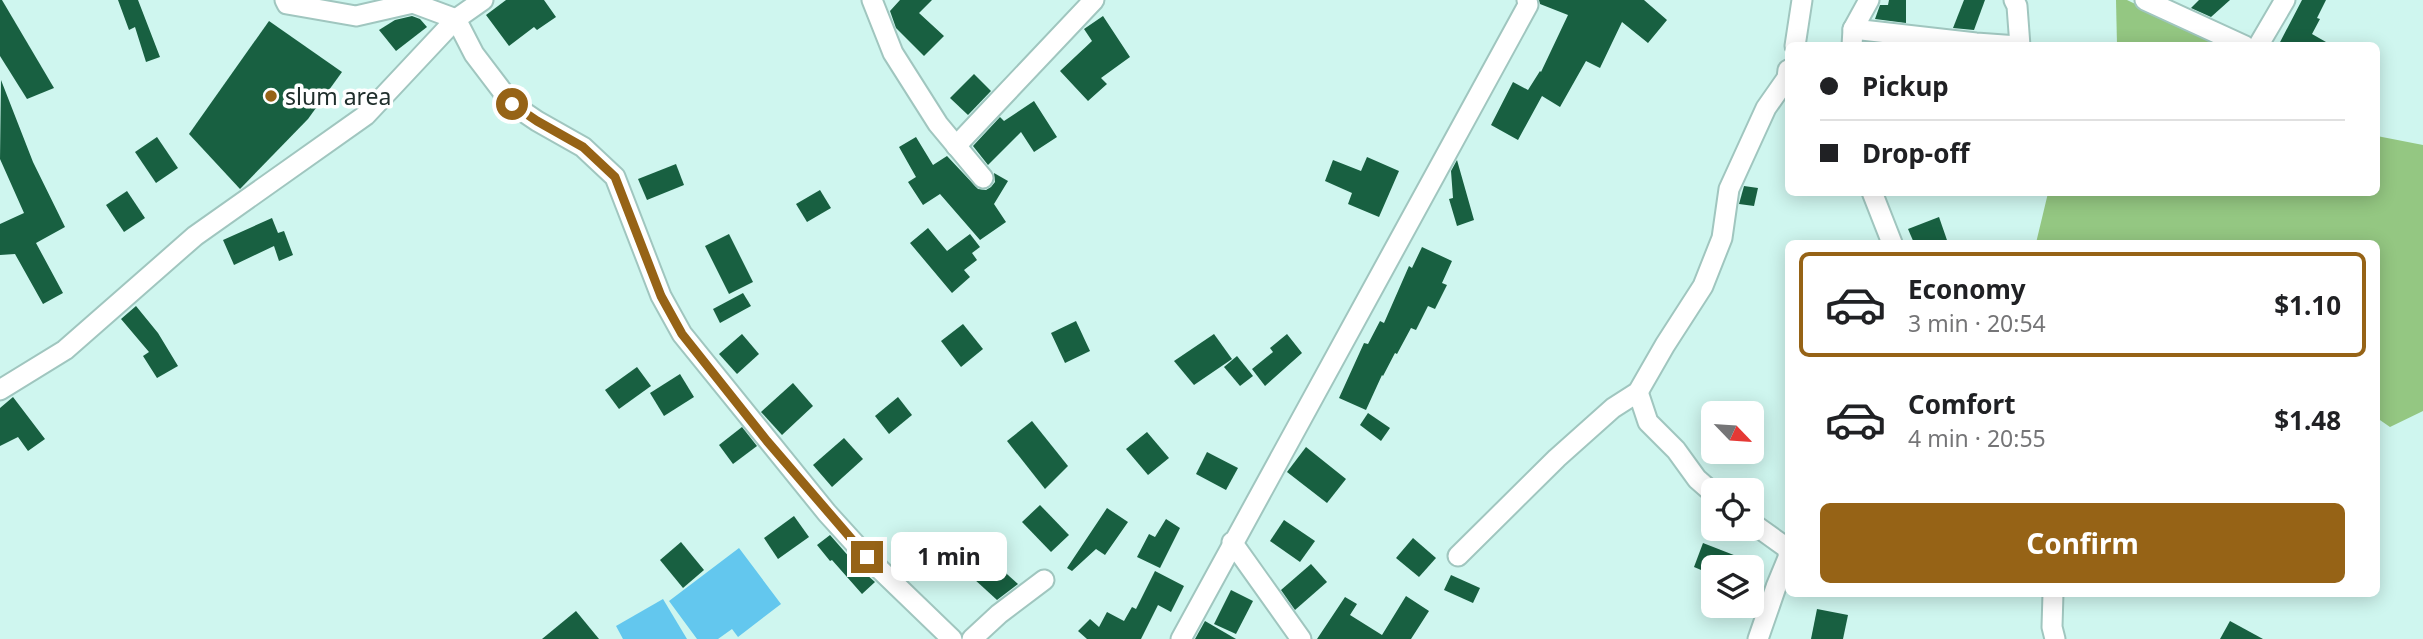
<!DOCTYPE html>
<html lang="en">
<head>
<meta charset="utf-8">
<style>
	body { margin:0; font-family:"Noto Sans",sans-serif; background:#f2f2f2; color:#202124; height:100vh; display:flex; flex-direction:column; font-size:26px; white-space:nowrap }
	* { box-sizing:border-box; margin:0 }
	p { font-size:23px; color:#757577 }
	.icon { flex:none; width:38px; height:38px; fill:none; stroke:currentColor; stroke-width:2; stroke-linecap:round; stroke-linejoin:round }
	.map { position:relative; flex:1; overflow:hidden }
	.drawer { position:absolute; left:1785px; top:240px; width:595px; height:357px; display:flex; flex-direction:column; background:#fff; border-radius:10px; box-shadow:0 4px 18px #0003 }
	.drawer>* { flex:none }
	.top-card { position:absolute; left:1785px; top:42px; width:595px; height:154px; border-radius:10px; box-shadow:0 4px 18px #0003; display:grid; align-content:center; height:154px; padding:0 35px; background:#fff }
	.needle { width:46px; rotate:115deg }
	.fabs { position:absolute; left:1701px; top:401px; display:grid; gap:14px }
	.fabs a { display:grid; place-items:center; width:63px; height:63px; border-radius:10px; background:#fff; box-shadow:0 4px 18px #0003; font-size:35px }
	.end { position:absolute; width:32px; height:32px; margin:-16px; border:9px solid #966316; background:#fff; box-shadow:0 0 0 4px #fff }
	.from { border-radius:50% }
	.bubble { position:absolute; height:49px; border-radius:10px; background:#fff; box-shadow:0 4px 18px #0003; font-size:23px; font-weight:700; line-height:49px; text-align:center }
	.top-card b { display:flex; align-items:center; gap:24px; height:66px; font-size:26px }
	.top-card b+b { border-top:2px solid #e0e0e0 }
	.top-card i { width:18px; height:18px; background:#202124 }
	ul { padding:12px 0 0; list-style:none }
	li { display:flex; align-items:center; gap:21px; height:105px; margin:0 14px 10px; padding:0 21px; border:4px solid transparent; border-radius:10px }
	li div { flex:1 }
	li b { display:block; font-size:26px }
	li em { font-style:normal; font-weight:700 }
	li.active { border-color:#966316 }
	li>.icon { width:63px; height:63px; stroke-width:1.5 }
	.primary-button { display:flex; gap:14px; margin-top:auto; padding:14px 35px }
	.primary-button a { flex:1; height:80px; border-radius:10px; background:#966316; color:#fff; font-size:28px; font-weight:700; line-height:80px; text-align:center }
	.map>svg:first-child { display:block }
</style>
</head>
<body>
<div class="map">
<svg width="2423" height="639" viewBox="0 0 2423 639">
	<rect width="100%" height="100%" fill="#cff6ef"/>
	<!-- forest -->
	<g fill="#94c782">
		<polygon points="2116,0 2127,0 2210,40 2212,45 2117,45"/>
		<polygon points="2377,136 2423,145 2423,411 2390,427 2377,418 2376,243 2036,243 2048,193 2164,192 2172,196 2177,192 2376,192"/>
	</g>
	<!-- water -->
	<g fill="#63c7ee">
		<polygon points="739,548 781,604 738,637 732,629 718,639 697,639 669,601"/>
		<polygon points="663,599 687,639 623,639 616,626"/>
	</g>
	<!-- building -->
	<g fill="#186041">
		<polygon points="0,0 2,0 54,88 27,99 0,56"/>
		<polygon points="118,0 138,0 160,57 146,62 135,27 129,30"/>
		<polygon points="506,0 544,0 556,17 537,30 534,27 509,46 486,15"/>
		<polygon points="900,0 932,0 919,13 944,36 924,56 896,28 890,11"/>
		<polygon points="1539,0 1644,0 1667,20 1648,43 1622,22 1600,68 1586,61 1560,107 1542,96 1518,140 1491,125 1513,82 1528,90 1540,71 1541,72 1568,15 1540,4"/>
		<polygon points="1889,0 1906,0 1906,23 1875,19 1880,5 1888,5"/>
		<polygon points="1964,0 1985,0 1974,30 1953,28"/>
		<polygon points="2199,0 2230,0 2211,17 2191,8"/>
		<polygon points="2302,0 2326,0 2317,18 2320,19 2312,34 2333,46 2278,46"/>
		<polygon points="412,16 420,19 427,27 396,51 379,30 395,20"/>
		<polygon points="1103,16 1130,57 1101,78 1107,84 1088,101 1060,71 1092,41 1084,29"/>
		<polygon points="269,21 342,72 308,119 240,189 189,134"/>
		<polygon points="974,74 991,91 968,115 950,98"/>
		<polygon points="1,80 33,162 65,227 36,243 63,293 43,304 15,254 0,255 0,224 24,213 0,159"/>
		<polygon points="1034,101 1057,137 1034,152 1021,132 988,165 973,146 1000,117 1004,121"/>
		<polygon points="157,137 178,168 156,183 135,152"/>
		<polygon points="916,137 933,165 947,156 978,189 986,190 991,187 995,182 994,173 1008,181 994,204 1006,222 980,240 940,194 923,205 908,182 916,177 899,147"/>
		<polygon points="1367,157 1399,171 1379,217 1348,204 1352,193 1325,181 1333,160 1361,171"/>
		<polygon points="1457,160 1474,220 1457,226 1449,199 1453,198 1451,171"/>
		<polygon points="676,164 684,185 647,200 638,179"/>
		<polygon points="1744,186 1758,188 1754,206 1739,204"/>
		<polygon points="820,190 831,208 807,222 796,204"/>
		<polygon points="127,191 145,218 124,232 106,205"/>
		<polygon points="1939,217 1948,243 1914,243 1908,229"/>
		<polygon points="272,218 278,233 284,231 293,255 279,261 274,246 234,265 223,240"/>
		<polygon points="928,228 947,251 970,234 980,247 972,253 977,260 964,270 970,277 952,293 910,243"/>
		<polygon points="729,234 753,282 729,294 705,246"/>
		<polygon points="1422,247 1452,261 1442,283 1447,285 1435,309 1428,306 1416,330 1411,328 1397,354 1395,353 1383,376 1382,375 1366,410 1339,398 1364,343 1368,344 1380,321 1384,323 1409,266 1412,268"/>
		<polygon points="743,293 751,306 720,323 713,309"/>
		<polygon points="136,306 158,333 178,366 157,378 143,356 149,352 121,319"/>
		<polygon points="1076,321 1090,351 1065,363 1051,333"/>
		<polygon points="963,324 983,349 961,367 941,341"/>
		<polygon points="742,334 759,354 737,374 719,354"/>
		<polygon points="1214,334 1232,359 1194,385 1174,361"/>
		<polygon points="1287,334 1302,353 1265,386 1252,369 1273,352 1270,348"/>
		<polygon points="1237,356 1253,376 1240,386 1224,367"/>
		<polygon points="637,367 651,386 619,409 605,390"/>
		<polygon points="680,374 694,397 664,416 650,393"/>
		<polygon points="793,383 813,406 782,435 761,412"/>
		<polygon points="13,397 45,439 28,451 18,437 0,446 0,408"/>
		<polygon points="898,397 912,415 889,434 875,416"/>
		<polygon points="1368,413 1390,428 1381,441 1360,425"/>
		<polygon points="1032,421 1068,466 1045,489 1007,441"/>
		<polygon points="742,427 757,446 733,464 719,445"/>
		<polygon points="1147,432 1169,458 1148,475 1126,449"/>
		<polygon points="844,438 863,459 832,487 813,465"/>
		<polygon points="1306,447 1346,479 1327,503 1287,472"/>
		<polygon points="1207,452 1238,468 1226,490 1196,474"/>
		<polygon points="1040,505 1069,535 1051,552 1022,522"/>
		<polygon points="1107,508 1128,522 1105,555 1096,549 1072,571 1067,568"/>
		<polygon points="794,516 809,537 778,559 764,538"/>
		<polygon points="1166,519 1180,528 1160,568 1137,557 1149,534 1155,537"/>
		<polygon points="1284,520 1315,541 1300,562 1270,541"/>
		<polygon points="830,535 858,567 875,582 862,594 832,560 830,561 817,545"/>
		<polygon points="1413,538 1436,558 1419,577 1396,558"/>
		<polygon points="681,542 704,570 683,588 660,560"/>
		<polygon points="1703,543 1762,566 1762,567 1713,567 1713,575 1694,567"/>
		<polygon points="979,549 1018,584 997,600 962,568"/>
		<polygon points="1311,564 1327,582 1295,610 1281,590"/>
		<polygon points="1155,571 1184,586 1171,612 1158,605 1141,639 1087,639 1078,631 1090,619 1099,627 1107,612 1124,621 1132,607 1136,609"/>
		<polygon points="1451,575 1480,588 1473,603 1444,590"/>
		<polygon points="1231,590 1253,601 1236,634 1214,624"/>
		<polygon points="1406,596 1429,611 1411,639 1317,639 1345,597 1357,604 1350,615 1382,635"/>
		<polygon points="1817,609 1848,615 1843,639 1811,639"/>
		<polygon points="576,611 599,639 542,639"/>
		<polygon points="1205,621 1236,639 1195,639"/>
		<polygon points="2230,621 2263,639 2220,639"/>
	</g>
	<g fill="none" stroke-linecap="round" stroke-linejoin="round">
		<defs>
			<g id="street">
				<polyline points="285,0 287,4 356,16 413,3 456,19 474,54 512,104 537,121 583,147 615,177 661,296 682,334 827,513 867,557 952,639"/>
				<polyline points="872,0 893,53 938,124 983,178"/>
				<polyline points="2014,0 2017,6 2020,46"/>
				<polyline points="2145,0 2245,46"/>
				<polyline points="1853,29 1976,43 2018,46"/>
				<polyline points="1795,46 1802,0"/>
				<polyline points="1852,46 1853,29 1869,0"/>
				<polyline points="2258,46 2285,0"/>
				<polyline points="956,146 1094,0"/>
				<polyline points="1872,192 1892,243"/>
				<polyline points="0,390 65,350 195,236 366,115 456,19 483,0"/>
				<polyline points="1638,392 1648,422 1676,450 1697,479 1713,493"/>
				<polyline points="1752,523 1787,548 1788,553"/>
				<polyline points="1232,542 1301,639"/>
				<polyline points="1458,556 1557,458 1613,408 1638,392 1665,345 1703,286 1722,238 1729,189 1766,108 1787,78 1788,70"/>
				<polyline points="2053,593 2052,627 2055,639"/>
				<polyline points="972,639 999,614 1044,580"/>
				<polyline points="1181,639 1528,5 1527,0"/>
				<polyline points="1758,639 1776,587 1788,558"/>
			</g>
		</defs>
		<!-- street casing -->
		<use href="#street" stroke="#a0c6bf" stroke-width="23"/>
		<!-- street -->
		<use href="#street" stroke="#fff" stroke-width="19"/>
	</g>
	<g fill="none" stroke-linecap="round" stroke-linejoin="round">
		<!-- route -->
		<polyline stroke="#966316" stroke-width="9" points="512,104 537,121 583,147 615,177 661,296 682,334 767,441 867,557"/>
	</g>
	<!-- markers -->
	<circle fill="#966316" stroke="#fff" stroke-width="2.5" cx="271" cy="96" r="7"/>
	<g text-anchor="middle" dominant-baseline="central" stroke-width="7" stroke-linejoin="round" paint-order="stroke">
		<!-- poi labels -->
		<g font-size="23" fill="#202f2c" stroke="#fff" text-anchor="start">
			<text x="285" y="96">slum area</text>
		</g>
	</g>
</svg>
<div class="fabs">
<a><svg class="needle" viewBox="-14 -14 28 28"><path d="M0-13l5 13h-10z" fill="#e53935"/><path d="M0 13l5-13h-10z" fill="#757577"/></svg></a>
<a><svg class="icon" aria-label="locate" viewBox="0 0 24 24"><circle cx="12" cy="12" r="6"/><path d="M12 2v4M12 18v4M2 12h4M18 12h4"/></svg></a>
<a><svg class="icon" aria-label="layers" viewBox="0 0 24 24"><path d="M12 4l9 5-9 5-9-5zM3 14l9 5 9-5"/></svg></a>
</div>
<i class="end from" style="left:512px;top:104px"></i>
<i class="end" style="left:867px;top:557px"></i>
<div class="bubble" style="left:891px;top:532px;width:116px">1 min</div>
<div class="top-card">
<b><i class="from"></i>Pickup</b>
<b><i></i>Drop-off</b>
</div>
<section class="drawer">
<ul>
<li class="active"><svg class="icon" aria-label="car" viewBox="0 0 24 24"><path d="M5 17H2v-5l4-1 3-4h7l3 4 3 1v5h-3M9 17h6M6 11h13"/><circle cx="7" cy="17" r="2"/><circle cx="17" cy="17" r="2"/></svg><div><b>Economy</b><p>3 min · 20:54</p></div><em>$1.10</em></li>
<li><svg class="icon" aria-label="car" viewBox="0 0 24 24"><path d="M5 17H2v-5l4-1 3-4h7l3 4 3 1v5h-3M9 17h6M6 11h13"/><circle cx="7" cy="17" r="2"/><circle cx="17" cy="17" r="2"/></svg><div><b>Comfort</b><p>4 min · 20:55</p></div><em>$1.48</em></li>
</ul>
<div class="primary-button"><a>Confirm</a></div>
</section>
</div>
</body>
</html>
